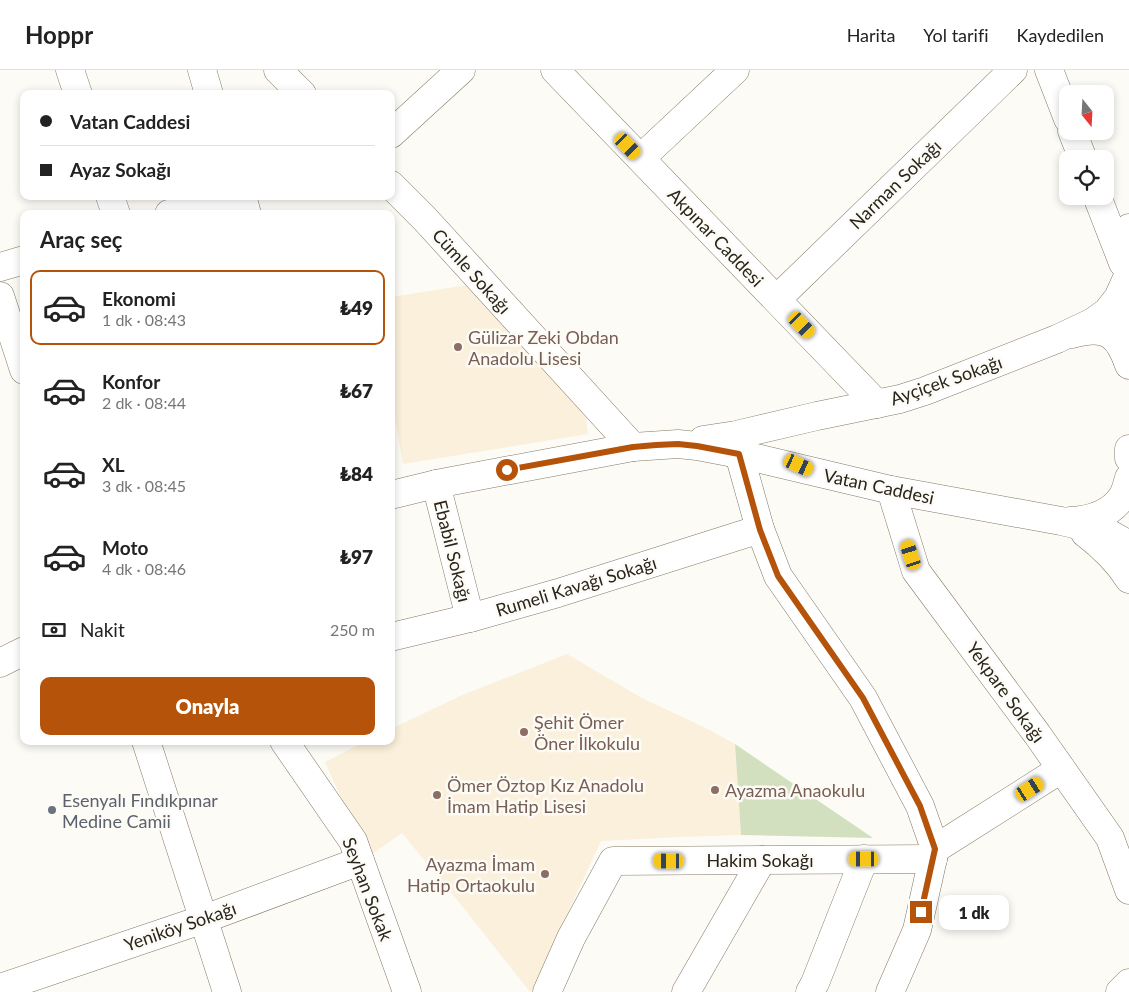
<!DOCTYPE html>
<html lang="tr">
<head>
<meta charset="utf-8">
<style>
	body { margin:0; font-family:Lato,sans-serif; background:#f6f6f6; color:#222; height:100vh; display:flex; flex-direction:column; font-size:19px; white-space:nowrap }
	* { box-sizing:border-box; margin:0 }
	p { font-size:16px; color:#767676 }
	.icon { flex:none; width:28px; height:28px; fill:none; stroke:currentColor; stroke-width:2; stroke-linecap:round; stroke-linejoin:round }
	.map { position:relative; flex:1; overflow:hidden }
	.panel { position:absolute; left:20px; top:140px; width:375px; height:535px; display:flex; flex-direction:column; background:#fff; border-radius:10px; box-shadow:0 2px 8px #0003 }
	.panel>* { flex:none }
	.guide { position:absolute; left:20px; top:20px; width:375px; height:110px; border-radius:10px; box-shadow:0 2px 8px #0003; display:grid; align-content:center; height:110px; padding:0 20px; background:#fff }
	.needle { width:32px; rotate:162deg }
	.fabs { position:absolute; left:1059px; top:15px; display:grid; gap:10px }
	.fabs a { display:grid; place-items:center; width:55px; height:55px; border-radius:10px; background:#fff; box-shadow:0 2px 8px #0003; font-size:25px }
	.end { position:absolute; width:22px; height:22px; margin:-11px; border:6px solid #b45309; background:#fff; box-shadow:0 0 0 2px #fff }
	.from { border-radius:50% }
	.bubble { position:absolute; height:35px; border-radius:10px; background:#fff; box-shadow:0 2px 8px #0003; font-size:16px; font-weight:800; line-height:35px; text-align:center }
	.car { position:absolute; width:15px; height:30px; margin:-15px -8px; border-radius:6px; box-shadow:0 0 4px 1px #0007; background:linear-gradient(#f5c518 24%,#345 0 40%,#f5c518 0 76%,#345 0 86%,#f5c518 0) }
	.guide b { display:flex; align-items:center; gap:18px; height:48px; font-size:19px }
	.guide b+b { border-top:1px solid #e0e0e0 }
	.guide i { width:12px; height:12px; background:#222 }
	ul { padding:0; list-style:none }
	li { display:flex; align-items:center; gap:15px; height:75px; margin:0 10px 8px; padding:0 10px; border:2px solid transparent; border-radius:10px }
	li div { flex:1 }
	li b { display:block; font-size:19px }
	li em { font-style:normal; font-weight:800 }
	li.current { border-color:#b45309 }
	li>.icon { width:45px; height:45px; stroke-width:1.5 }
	h2 { padding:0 20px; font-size:22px; line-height:60px }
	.pay { display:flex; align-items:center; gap:12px; height:55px; padding:0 20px; font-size:19px }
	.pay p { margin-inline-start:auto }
	.primary-button { display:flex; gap:10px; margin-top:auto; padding:10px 20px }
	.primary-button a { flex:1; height:58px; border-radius:10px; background:#b45309; color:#fff; font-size:20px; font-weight:800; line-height:58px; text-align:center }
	header { display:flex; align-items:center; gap:30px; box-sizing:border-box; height:70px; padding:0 25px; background:#fff; border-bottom:1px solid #e0e0e0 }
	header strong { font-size:24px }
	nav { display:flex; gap:28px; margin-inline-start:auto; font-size:18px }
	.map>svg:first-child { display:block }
</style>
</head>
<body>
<header>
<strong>Hoppr</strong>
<nav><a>Harita</a><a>Yol tarifi</a><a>Kaydedilen</a></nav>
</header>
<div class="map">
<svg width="1129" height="922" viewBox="0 0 1129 922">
	<rect width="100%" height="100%" fill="#fdfbf6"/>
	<!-- education -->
	<g fill="#fbf0db">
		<polygon points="467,215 585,343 588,364 403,394 391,327 391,227"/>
		<polygon points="567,584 642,628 708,659 735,674 741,765 680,767 601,771 531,922 530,922 462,836 402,763 368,787 325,692 366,671 391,671 391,659 460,626"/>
	</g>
	<!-- green -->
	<polygon fill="#d2e0bf" points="735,674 873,768 741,765"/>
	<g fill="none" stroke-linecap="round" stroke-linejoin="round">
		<defs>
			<g id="minor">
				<polyline points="70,0 78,24"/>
				<polyline points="202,0 209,24"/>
				<polyline points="278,0 302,24"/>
				<polyline points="555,0 877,334"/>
				<polyline points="1049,0 1068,49"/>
				<polyline points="1072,61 1083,89"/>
				<polyline points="391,64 461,0"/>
				<polyline points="641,88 735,0"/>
				<polyline points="391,115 425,149 633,377"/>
				<polyline points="110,126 116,144"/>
				<polyline points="242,126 247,144"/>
				<polyline points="1097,126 1123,193"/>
				<polyline points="169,144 229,126"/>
				<polyline points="1129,158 1128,206 1129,252"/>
				<polyline points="0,197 24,190"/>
				<polyline points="0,226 24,300"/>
				<polyline points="777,229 1013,0"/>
				<path d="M 1072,264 C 1106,255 1118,263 1129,295"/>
				<polyline points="703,370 736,365 817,346 900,329 925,321 1057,269 1093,252 1107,242 1118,228 1128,206"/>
				<polyline points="1129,379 1129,388"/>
				<polyline points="739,384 760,459 778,506 863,628 920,736 935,779 917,860 890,922"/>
				<polyline points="436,414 470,548"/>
				<polyline points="891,420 916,501 1037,664 1110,768 1129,820"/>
				<polyline points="391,425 436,414 633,377 678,374 697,376 739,384 891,420 1061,451 1091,458 1110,464 1129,475"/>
				<path d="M 1070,451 C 1090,450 1110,445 1122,427 C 1126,421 1127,414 1129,408"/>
				<path d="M 1085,463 C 1102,476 1117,490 1129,509"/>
				<polyline points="391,567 470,548 558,523 760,459"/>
				<polyline points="0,593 24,581"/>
				<polyline points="146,671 227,922"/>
				<polyline points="284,671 353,771 407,922"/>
				<polyline points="935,779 1061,699"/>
				<polyline points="0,918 204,849 360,791"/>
				<polyline points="547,922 571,868 613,791 933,789"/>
				<polyline points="686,922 762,790"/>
				<polyline points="810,922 815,913 864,789"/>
				<polyline points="1120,922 1129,913"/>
			</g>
		</defs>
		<!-- minor casing -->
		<use href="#minor" stroke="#847966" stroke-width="29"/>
		<!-- minor -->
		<use href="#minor" stroke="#fff" stroke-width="28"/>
	</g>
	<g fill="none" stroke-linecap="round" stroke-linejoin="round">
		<!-- route -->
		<polyline stroke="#b45309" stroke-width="6" points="507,400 633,377 656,375 678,374 697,376 739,384 760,460 778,506 863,628 920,736 935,779 921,842"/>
	</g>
	<!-- markers -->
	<g fill="#8d6e63" stroke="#fdfbf6" stroke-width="2">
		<circle cx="458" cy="277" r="5"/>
		<circle cx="524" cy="662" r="5"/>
		<circle cx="715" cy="720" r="5"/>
		<circle cx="437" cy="725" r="5"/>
		<circle cx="545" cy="804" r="5"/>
	</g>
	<circle fill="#6b7280" stroke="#fdfbf6" stroke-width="2" cx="52" cy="740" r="5"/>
	<g text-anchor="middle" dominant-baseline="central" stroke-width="5" stroke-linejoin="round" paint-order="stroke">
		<!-- street labels -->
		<g font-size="18" fill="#29241c" stroke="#fdfbf6">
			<text transform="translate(895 114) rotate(-44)">Narman Sokağı</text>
			<text transform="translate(716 167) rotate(46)">Akpınar Caddesi</text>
			<text transform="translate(472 201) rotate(48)">Cümle Sokağı</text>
			<text transform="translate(946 310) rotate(-19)">Ayçiçek Sokağı</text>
			<text transform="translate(879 416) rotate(12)">Vatan Caddesi</text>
			<text transform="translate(453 481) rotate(76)">Ebabil Sokağı</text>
			<text transform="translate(576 516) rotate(-17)">Rumeli Kavağı Sokağı</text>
			<text transform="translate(1006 622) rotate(54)">Yekpare Sokağı</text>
			<text x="760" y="790">Hakim Sokağı</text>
			<text transform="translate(368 819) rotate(69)">Seyhan Sokak</text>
			<text transform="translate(180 856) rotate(-19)">Yeniköy Sokağı</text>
		</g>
		<!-- education labels -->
		<g font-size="18" fill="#785e54" stroke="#fdfbf6" text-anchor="start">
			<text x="468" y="267">Gülizar Zeki Obdan<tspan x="468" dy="21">Anadolu Lisesi</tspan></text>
			<text x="534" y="652">Şehit Ömer<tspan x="534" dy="21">Öner İlkokulu</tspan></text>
			<text x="447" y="715">Ömer Öztop Kız Anadolu<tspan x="447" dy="21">İmam Hatip Lisesi</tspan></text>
			<text x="725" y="720">Ayazma Anaokulu</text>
			<text x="535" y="794" text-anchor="end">Ayazma İmam<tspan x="535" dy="21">Hatip Ortaokulu</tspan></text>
		</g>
		<!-- worship labels -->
		<g font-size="18" fill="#5b616d" stroke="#fdfbf6" text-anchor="start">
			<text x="62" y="730">Esenyalı Fındıkpınar<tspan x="62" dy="21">Medine Camii</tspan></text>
		</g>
	</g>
</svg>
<div class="fabs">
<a><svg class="needle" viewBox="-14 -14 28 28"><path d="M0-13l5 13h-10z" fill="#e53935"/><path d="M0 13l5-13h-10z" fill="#767676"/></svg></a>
<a><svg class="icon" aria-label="locate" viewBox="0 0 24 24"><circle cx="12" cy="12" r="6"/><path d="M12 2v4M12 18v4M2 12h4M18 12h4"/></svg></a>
</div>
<i class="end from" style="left:507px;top:400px"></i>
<i class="end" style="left:921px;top:842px"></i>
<div class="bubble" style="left:939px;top:825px;width:70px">1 dk</div>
<i class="car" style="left:628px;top:76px;rotate:136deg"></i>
<i class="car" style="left:802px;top:255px;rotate:136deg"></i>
<i class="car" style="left:799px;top:395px;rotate:115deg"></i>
<i class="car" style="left:911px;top:485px;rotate:342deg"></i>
<i class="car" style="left:1030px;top:719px;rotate:57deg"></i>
<i class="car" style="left:864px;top:789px;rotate:270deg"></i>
<i class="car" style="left:669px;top:791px;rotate:270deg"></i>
<div class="guide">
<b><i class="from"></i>Vatan Caddesi</b>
<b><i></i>Ayaz Sokağı</b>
</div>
<section class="panel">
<h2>Araç seç</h2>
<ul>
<li class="current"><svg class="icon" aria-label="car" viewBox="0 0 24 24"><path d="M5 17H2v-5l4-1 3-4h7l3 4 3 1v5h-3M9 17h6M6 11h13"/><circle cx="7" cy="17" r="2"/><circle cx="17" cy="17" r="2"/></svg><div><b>Ekonomi</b><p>1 dk · 08:43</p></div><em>₺49</em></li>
<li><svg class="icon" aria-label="car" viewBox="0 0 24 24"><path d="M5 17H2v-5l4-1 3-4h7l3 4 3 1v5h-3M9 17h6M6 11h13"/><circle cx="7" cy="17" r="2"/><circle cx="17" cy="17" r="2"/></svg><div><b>Konfor</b><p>2 dk · 08:44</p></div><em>₺67</em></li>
<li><svg class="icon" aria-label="car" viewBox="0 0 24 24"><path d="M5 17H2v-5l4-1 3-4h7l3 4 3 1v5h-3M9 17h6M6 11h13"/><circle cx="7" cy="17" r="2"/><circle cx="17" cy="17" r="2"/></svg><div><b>XL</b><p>3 dk · 08:45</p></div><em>₺84</em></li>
<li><svg class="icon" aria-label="car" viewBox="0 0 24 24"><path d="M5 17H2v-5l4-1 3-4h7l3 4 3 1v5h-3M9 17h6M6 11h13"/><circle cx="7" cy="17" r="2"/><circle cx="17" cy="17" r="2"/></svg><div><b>Moto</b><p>4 dk · 08:46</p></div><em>₺97</em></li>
</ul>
<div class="pay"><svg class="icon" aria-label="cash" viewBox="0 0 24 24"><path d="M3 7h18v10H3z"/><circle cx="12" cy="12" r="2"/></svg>Nakit<p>250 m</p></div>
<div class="primary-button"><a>Onayla</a></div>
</section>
</div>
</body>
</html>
